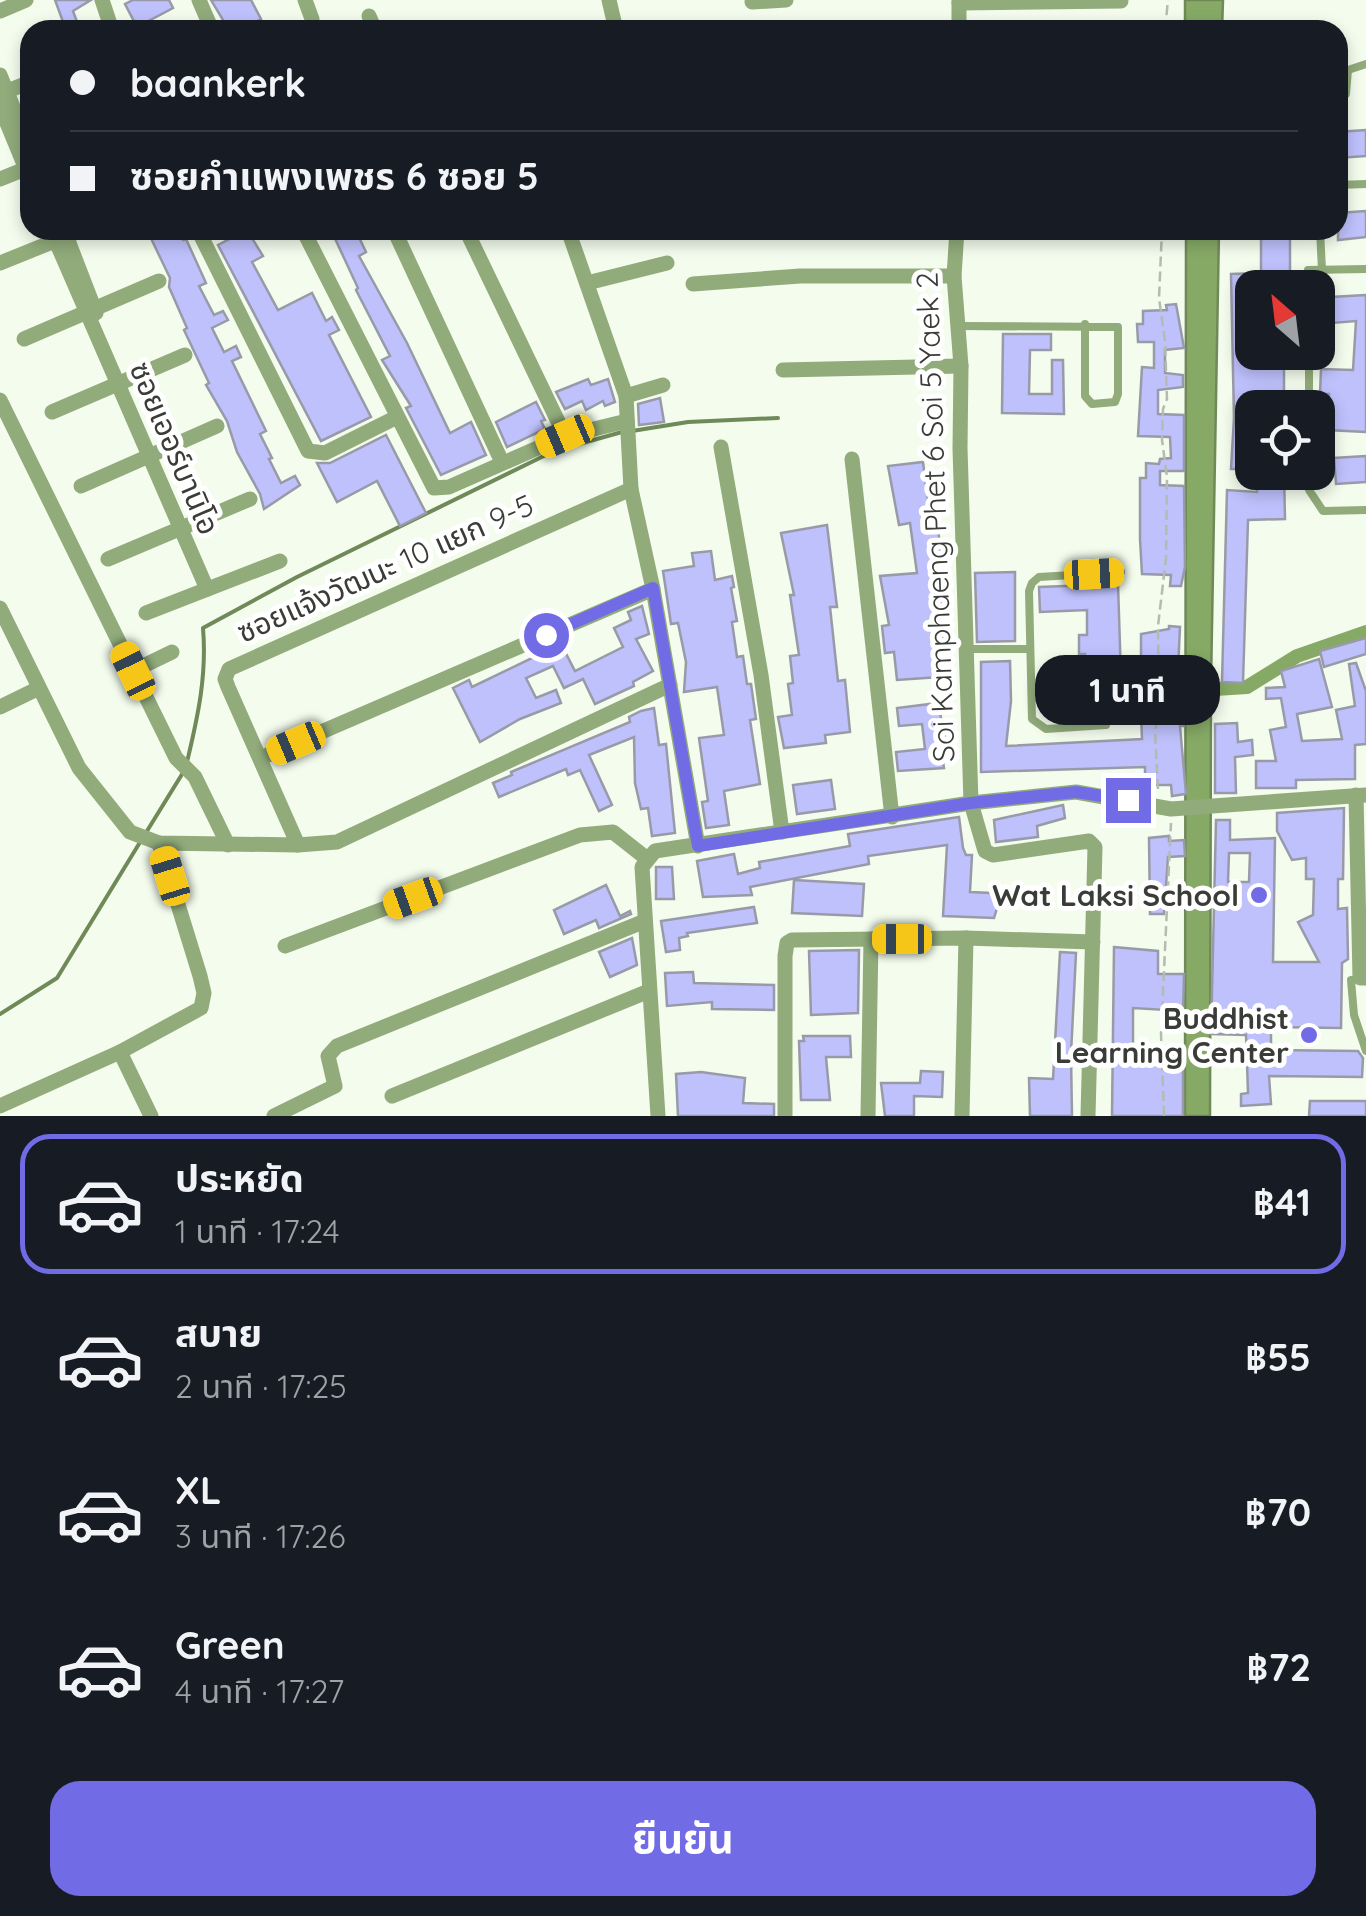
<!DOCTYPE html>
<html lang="th">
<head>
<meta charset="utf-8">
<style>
	body { margin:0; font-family:Quicksand,"Noto Sans Thai",sans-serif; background:#20242c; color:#f1f3f6; height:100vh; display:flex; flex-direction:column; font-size:38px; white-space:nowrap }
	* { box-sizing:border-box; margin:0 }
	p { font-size:32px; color:#9ea1a6 }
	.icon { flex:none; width:55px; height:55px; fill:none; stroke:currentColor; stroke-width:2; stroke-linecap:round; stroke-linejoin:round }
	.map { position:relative; height:1116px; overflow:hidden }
	.side { display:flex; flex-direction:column; background:#171b24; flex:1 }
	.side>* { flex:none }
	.banner { position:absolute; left:20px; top:20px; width:1328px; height:220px; border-radius:30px; box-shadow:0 5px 15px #0003; display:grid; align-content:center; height:220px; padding:0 50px; background:#171b24 }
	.needle { width:65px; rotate:332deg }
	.tools { position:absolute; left:1235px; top:270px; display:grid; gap:20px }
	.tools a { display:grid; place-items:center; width:100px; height:100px; border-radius:20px; background:#171b24; box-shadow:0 5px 15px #0003; font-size:50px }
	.end { position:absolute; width:45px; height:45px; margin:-22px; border:12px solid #716be5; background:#fff; box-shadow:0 0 0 5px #fff }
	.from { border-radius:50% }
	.bubble { position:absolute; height:70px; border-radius:30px; background:#171b24; box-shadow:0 5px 15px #0003; font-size:32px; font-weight:700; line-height:70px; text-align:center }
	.car { position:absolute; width:30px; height:60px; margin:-30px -15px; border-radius:12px; box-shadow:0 0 8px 2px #0007; background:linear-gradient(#f5c518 24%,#345 0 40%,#f5c518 0 76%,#345 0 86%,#f5c518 0) }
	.banner b { display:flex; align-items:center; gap:35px; height:95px; font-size:38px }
	.banner b+b { border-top:2px solid #363941 }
	.banner i { width:25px; height:25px; background:#f1f3f6 }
	ul { padding:18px 0 0; list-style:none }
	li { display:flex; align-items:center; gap:30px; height:140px; margin:0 20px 15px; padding:0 30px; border:5px solid transparent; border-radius:30px }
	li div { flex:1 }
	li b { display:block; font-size:38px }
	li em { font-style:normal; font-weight:700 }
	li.active { border-color:#716be5 }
	li>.icon { width:90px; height:90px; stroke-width:1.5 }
	.cta { display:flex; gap:20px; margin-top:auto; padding:20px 50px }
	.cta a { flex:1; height:115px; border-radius:30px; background:#716be5; color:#fff; font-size:40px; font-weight:700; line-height:115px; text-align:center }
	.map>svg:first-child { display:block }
</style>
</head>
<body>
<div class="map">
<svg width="1366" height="1116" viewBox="0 0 1366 1116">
	<rect width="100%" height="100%" fill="#f3fced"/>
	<!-- water -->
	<g fill="#86aa66" stroke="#6f8958" stroke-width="2.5">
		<polygon points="1185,0 1223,0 1222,30 1185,30"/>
		<polygon points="1186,230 1219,230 1211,683 1210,1116 1185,1116"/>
	</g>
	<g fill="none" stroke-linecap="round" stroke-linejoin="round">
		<!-- stream -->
		<g stroke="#6f8958" stroke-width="4">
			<polyline points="632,431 688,422 778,418"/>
			<path d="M 187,762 C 198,716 207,675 203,628 L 297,577 L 554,451 L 622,432"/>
			<polyline points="147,831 184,771"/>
			<polyline points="0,1014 57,978 142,839"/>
		</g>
		<!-- canal -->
		<polyline stroke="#86aa66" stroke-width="14" points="1199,690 1247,687 1297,656 1366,632"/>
	</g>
	<!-- building -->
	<g fill="#bec1fc" stroke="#999aa8" stroke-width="2.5" fill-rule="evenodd">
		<polygon points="55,0 91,0 73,11 80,30 66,30"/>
		<polygon points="133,0 169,0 173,8 137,27 125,4"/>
		<polygon points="211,0 251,0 261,19 241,30 229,30"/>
		<polygon points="1366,130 1366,156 1338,158 1338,132"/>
		<polygon points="1366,211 1366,237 1338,240 1338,213"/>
		<polygon points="147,230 177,230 183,240 186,239 206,283 199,286 214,315 223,311 228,320 212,328 224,352 236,346 241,357 232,361 266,431 260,434 272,458 269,459 281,483 295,476 300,485 264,509 260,494 237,452 227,421 206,385 209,383 184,330 187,328 169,287 170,278"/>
		<polygon points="247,230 263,256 252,262 278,310 312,293 326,321 332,317 339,330 329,335 371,417 321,441 218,245"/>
		<polygon points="331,230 353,230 357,233 366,252 359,256 407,343 450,433 471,422 486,455 441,475 406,408 411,406 382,360 390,356 356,290 358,288"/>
		<polygon points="1290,238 1290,285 1246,286 1248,356 1284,356 1284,408 1250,408 1246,469 1231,469 1234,418 1231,274 1261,273 1261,239"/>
		<polygon points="1366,295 1366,432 1327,430 1329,394 1320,394 1321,369 1353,370 1356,321 1332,323 1331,297"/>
		<polygon points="1176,304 1184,348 1165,350 1165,373 1183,375 1183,387 1158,390 1158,414 1184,415 1184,471 1160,471 1160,485 1184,486 1185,567 1181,586 1170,586 1171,575 1142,574 1140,539 1140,478 1146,478 1146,463 1159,464 1160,459 1171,458 1170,437 1138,436 1142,367 1154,368 1154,342 1138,342 1137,324 1143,324 1143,311 1167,310 1166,305"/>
		<polygon points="1003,334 1051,334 1051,350 1030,350 1029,394 1052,394 1052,360 1063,360 1064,414 1002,413"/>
		<polygon points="588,379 591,385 608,379 615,402 605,406 603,401 586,410 582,401 565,409 556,392"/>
		<polygon points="660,398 664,422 639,425 638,404"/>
		<polygon points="536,402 545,420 541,421 545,429 507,447 496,422"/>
		<polygon points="386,435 426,513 400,526 377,481 337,502 317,463 330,463"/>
		<polygon points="1366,456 1366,482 1336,484 1334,458"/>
		<polygon points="923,462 928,500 934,499 947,597 942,598 944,651 936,652 939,677 897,680 894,652 885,653 882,626 889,625 880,576 917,573 910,523 899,525 888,466"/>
		<polygon points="1256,472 1284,472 1285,519 1248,520 1243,683 1222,682 1227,490 1257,492"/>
		<polygon points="827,525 837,607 830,607 838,681 845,680 850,732 825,735 826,743 784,748 778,717 792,715 788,684 793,683 790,656 799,655 790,595 794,595 781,533"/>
		<polygon points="711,551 715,580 732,576 734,587 731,588 737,621 732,622 737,657 743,656 747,684 751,684 756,719 750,720 760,784 724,791 729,825 706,828 702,802 708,801 699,738 724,735 717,687 684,692 686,662 678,623 671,624 663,571 694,566 692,553"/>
		<polygon points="1015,572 1015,641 977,642 975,573"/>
		<polygon points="1118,584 1122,708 1044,711 1042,679 1086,677 1085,654 1079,654 1079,635 1087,635 1087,610 1040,612 1039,587"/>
		<polygon points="642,606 649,634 636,639 653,671 633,682 634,686 595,704 583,679 564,688 553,666 526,678 536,698 556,690 561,703 520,719 480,742 453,688 469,680 472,687 561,644 575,671 623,647 614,628 631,620 628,612"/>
		<polygon points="1169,626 1180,627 1177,692 1157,691 1155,713 1183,712 1183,726 1180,726 1186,794 1172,796 1171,785 1145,785 1145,767 981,772 981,662 1010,661 1011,701 1006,746 1142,739 1141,714 1146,714 1141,677 1141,634 1169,629"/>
		<polygon points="1366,638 1366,654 1324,667 1320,651"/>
		<polygon points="1319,659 1332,707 1297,714 1302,741 1342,739 1336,710 1355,706 1349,664 1356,663 1366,691 1366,744 1355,745 1355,779 1296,780 1296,788 1256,788 1256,761 1276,761 1270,730 1286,727 1281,698 1266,699 1266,688 1285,687 1281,671"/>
		<polygon points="938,703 946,742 940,743 944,768 898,771 896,752 925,749 922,724 899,726 897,708"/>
		<polygon points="654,708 659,745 666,744 675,833 652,836 648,808 641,809 635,783 634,737 589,755 612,805 599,811 580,770 568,775 566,769 499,797 493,783 512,775 511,772 630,722 629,717 641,711"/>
		<polygon points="1237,723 1238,742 1252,740 1253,755 1235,757 1236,793 1215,793 1215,724"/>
		<polygon points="831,780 835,809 797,814 793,785"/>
		<polygon points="1063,805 1065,818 1037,826 1038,837 996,842 994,820"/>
		<path d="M 1344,808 L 1343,879 L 1338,879 L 1338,909 L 1347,908 L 1348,959 L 1342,963 L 1341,1028 L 1271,1027 L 1271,1050 L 1358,1051 L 1363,1058 L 1362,1077 L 1269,1076 L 1271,1104 L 1241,1106 L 1241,1094 L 1248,1093 L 1246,1035 L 1211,1034 L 1216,820 L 1230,820 L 1230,840 L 1275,838 L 1273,962 L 1319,962 L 1298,922 L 1313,915 L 1314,879 L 1306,879 L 1306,858 L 1292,860 L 1277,831 L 1277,813 ZM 1229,853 L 1250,853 L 1249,882 L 1228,882 Z"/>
		<polygon points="959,817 963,848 966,855 972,855 970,892 1014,894 1013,906 998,905 994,918 943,916 947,845 868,856 869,864 750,887 752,895 703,897 697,861 734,854 738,874 760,868 759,862 850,846 848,834"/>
		<polygon points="1169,836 1169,841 1184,840 1185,856 1168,857 1164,914 1150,914 1149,838"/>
		<polygon points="656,867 672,867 674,899 656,899"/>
		<polygon points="794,880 864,884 862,916 792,913"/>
		<polygon points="606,885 620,916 630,911 631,914 599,928 596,920 564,934 554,910"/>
		<polygon points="754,907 757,923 687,933 688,936 679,938 680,950 666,952 661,921"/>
		<polygon points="632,938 637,965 610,977 599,952"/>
		<polygon points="1114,947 1158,951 1158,974 1184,974 1183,1011 1133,1008 1133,1055 1168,1056 1167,1046 1183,1046 1183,1116 1112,1116"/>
		<polygon points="859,950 858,1013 811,1015 809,951"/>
		<polygon points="1060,952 1076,953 1071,1054 1072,1116 1030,1116 1029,1078 1053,1079"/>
		<polygon points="693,972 694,983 774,985 774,1010 712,1009 712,1002 667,1006 665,973"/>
		<polygon points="803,1036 850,1036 851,1057 826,1057 830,1100 801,1100 799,1041 804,1041"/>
		<polygon points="921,1071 943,1072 942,1097 914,1096 914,1116 885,1116 881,1083 920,1083"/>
		<polygon points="701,1072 745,1078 743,1103 774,1104 774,1116 678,1116 676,1074"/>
		<polygon points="1310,1101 1366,1101 1366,1116 1309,1116"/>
	</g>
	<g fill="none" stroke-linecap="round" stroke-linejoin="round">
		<!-- path -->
		<g stroke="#b4bbaf" stroke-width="2.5" stroke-dasharray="10 5" stroke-linecap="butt">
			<polyline points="1165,30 1168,0"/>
			<polyline points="1158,789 1155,731 1159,707 1158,626 1166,558 1167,477 1162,440 1163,409 1167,399 1165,341 1159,298 1162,230"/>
			<polyline points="1164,1116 1161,1034 1171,823"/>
		</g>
		<!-- lane -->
		<g stroke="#91ab7b" stroke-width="8">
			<polyline points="1346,94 1348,70 1366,64"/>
			<polyline points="1338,185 1366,184"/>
			<polyline points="1320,230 1322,270"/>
			<polyline points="1309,288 1308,270 1366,269"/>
			<polyline points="958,326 1118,327 1118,394 1115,402 1092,404 1085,396 1085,324"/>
			<polyline points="1309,352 1309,408"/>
			<polyline points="1309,472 1309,490 1323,511 1366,510"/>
			<polyline points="967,649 1029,649"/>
			<polyline points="1106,725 1046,729 1032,719 1029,591 1032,583 1039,577 1121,572"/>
			<polyline points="1359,979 1351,980 1354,1015 1366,1051"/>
		</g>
		<!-- street -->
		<g stroke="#91ab7b" stroke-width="15">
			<polyline points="102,0 112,30"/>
			<polyline points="199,0 212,30"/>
			<polyline points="305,0 312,19"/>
			<polyline points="609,0 616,30"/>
			<polyline points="959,0 959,30"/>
			<polyline points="752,2 786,0"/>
			<polyline points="959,3 1121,1"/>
			<polyline points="0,11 26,0"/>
			<polyline points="369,16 375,30"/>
			<polyline points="0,75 30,148"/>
			<polyline points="0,94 30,82"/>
			<polyline points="0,106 30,179"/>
			<polyline points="0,179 30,167"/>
			<polyline points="51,230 207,589"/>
			<polyline points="64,230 96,313"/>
			<polyline points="198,230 308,451 325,453 395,418"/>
			<polyline points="303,230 434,488 449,487 565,436 627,421"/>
			<polyline points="394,230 502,462"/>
			<polyline points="466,230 565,436"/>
			<polyline points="568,230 626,396 631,489 653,589 698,846"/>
			<polyline points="957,230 954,276 961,366 960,448 971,803 985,851 993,855 1089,841 1095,847 1088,1116"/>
			<polyline points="0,263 82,230"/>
			<polyline points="587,283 667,263"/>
			<polyline points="693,284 800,276 954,276"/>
			<polyline points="24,339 159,281"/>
			<polyline points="783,370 961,366"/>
			<polyline points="626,396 663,385"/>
			<polyline points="0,400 176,758 195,777 228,845"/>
			<polyline points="52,412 185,355"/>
			<polyline points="721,447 761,675 782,832"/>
			<polyline points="852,459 892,817"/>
			<polyline points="81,486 217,426"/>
			<polyline points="108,559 250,499"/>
			<polyline points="0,608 79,768 130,832 159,843 298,845 337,842 670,685"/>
			<polyline points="146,613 280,561"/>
			<polyline points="133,671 172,652"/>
			<polyline points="0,707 37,689"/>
			<polyline points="261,758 653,589"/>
			<polyline points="1356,795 1360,978 1366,978"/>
			<polyline points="298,845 228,687 225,679 229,669 631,489"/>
			<polyline points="285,946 580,835 613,832 646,858"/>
			<polyline points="120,1052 151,1116"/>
			<polyline points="392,1096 649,991"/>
			<polyline points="0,1106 120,1052 201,1008 204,993 200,976 159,843"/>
			<polyline points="274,1116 335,1086 328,1056 337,1046 645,921"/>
			<polyline points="658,1116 642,867 655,851 971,803 1076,792 1171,809 1366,795"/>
			<polyline points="785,1116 785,956 787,943 792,940 966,938 1093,942"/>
			<polyline points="868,1116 871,939"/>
			<polyline points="962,1116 966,938"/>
		</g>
	</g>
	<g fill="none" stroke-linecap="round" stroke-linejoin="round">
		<!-- route -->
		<polyline stroke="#716be5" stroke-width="12" points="546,635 653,588 698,846 971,803 1076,792 1128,800"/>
	</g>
	<!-- markers -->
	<g fill="#716be5" stroke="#fff" stroke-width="4">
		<circle cx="1259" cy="895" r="10"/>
		<circle cx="1309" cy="1035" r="10"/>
	</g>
	<g text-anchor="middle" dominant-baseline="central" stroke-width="10" stroke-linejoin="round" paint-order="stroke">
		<!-- street labels -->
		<g font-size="30" fill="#393c37" stroke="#fff">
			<text transform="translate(175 448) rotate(67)">ซอยเออร์บานิโอ</text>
			<text transform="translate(935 517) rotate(-92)">Soi Kamphaeng Phet 6 Soi 5 Yaek 2</text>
			<text transform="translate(385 568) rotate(-24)">ซอยแจ้งวัฒนะ 10 แยก 9-5</text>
		</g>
		<!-- poi labels -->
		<g font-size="30" font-weight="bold" fill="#393c37" stroke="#fff" text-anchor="end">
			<text x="1239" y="895">Wat Laksi School</text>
			<text x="1289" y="1018">Buddhist<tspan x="1289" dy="34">Learning Center</tspan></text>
		</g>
	</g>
</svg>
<div class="tools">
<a><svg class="needle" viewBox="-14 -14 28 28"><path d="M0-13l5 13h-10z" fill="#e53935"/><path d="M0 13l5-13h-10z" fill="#9ea1a6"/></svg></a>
<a><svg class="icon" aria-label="locate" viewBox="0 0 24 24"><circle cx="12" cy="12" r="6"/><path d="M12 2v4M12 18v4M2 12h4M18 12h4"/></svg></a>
</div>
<i class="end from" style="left:546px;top:635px"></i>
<i class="end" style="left:1128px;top:800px"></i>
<div class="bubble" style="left:1035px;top:655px;width:185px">1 นาที</div>
<i class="car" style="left:565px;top:436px;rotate:247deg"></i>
<i class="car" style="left:1094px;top:574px;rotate:87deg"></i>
<i class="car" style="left:133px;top:671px;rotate:334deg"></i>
<i class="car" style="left:296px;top:743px;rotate:247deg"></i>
<i class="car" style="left:170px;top:876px;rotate:343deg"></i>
<i class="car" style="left:413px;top:898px;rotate:250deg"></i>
<i class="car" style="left:902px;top:939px;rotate:270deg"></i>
<div class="banner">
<b><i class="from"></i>baankerk</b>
<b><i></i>ซอยกำแพงเพชร 6 ซอย 5</b>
</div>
</div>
<section class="side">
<ul>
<li class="active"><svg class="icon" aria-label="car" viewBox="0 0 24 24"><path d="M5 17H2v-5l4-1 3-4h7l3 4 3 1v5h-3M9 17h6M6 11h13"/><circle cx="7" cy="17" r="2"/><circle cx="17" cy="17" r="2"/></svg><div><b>ประหยัด</b><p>1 นาที · 17:24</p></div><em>฿41</em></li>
<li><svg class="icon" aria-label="car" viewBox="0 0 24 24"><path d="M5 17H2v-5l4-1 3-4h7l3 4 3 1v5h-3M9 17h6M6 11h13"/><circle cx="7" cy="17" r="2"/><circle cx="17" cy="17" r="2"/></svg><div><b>สบาย</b><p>2 นาที · 17:25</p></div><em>฿55</em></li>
<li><svg class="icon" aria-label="car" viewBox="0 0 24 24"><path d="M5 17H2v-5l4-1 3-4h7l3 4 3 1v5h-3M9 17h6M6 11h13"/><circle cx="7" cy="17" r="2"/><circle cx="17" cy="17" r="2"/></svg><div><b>XL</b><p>3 นาที · 17:26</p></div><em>฿70</em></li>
<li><svg class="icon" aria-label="car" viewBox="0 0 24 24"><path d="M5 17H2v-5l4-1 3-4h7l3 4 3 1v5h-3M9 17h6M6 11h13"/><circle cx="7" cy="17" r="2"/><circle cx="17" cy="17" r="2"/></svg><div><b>Green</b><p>4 นาที · 17:27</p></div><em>฿72</em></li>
</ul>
<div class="cta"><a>ยืนยัน</a></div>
</section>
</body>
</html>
